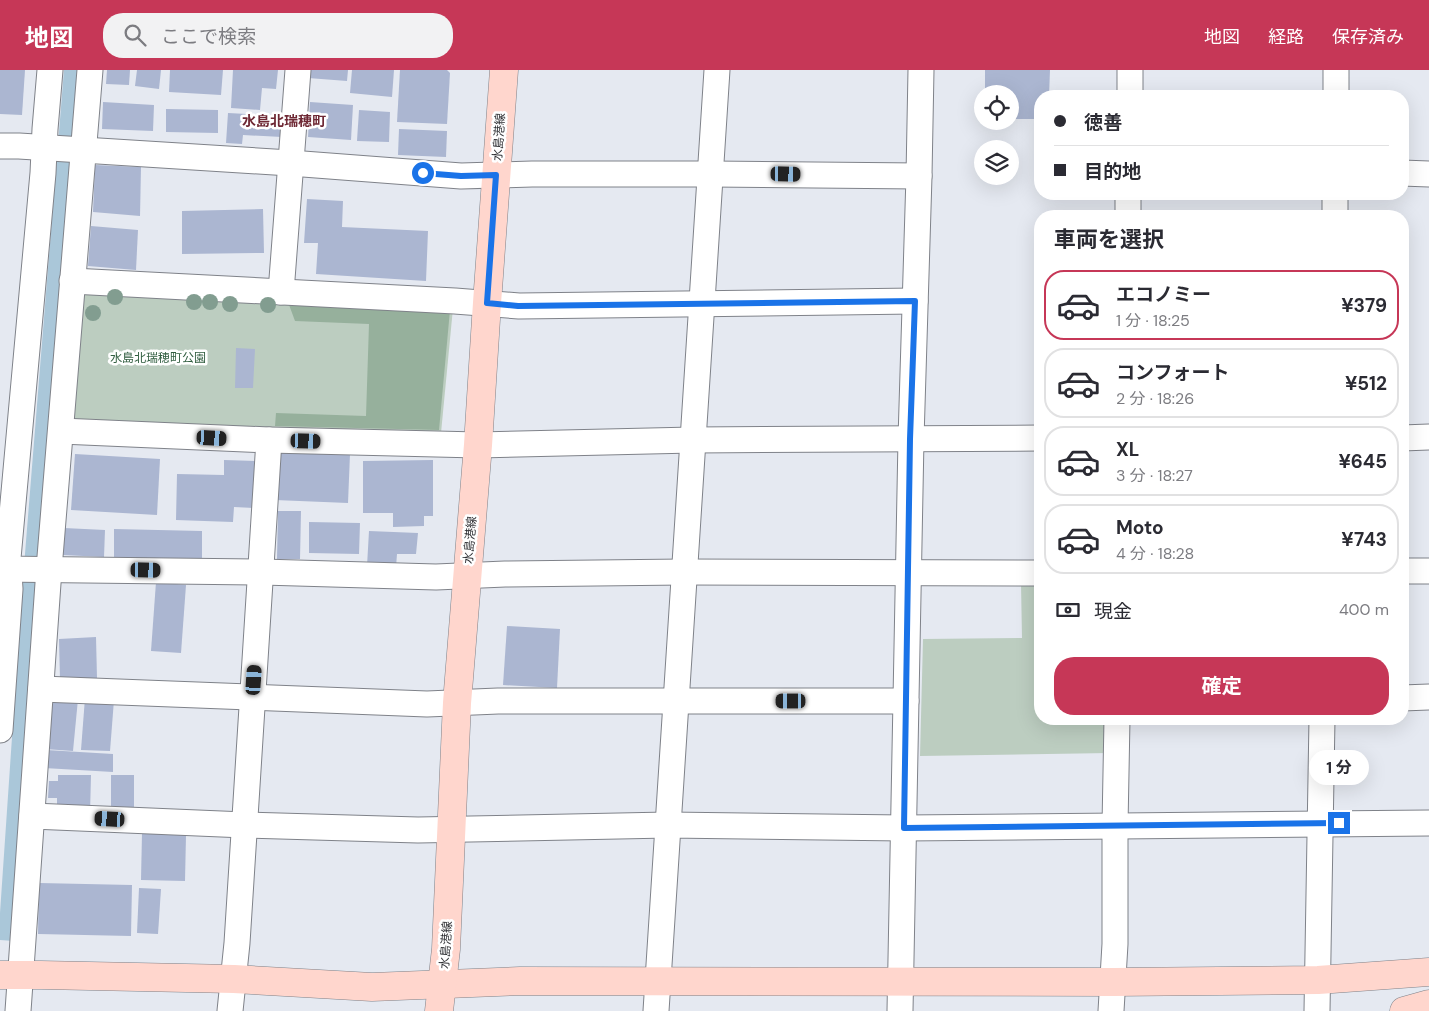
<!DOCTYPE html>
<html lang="ja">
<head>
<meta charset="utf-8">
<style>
	body { margin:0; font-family:"DM Sans","Noto Sans JP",sans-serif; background:#f2f2f3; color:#2b2b33; height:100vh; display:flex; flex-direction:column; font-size:19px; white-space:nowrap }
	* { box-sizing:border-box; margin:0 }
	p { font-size:16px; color:#7c7c81 }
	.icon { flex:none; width:28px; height:28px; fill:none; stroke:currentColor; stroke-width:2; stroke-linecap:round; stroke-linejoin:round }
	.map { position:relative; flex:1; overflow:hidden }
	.side { position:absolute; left:1034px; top:140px; width:375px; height:515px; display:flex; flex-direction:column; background:#fff; border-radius:20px; box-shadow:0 5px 20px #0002 }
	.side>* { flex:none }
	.banner { position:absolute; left:1034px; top:20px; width:375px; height:110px; border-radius:20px; box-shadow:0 5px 20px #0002; display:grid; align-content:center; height:110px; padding:0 20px; background:#fff }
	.buttons { position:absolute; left:974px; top:15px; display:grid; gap:10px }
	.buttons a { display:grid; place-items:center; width:45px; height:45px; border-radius:50%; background:#fff; box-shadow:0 5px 20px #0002; font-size:25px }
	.end { position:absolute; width:22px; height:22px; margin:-11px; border:6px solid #1a73e8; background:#fff; box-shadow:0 0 0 2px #fff }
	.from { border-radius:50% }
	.bubble { position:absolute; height:35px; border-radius:18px; background:#fff; box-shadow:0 5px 20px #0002; font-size:16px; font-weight:700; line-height:35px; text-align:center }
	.car { position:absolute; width:15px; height:30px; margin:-15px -8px; border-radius:6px; box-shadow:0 0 4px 1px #0007; background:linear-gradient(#222 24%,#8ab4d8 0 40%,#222 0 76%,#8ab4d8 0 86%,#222 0) }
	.banner b { display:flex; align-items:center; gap:18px; height:48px; font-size:19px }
	.banner b+b { border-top:1px solid #e1e1e2 }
	.banner i { width:12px; height:12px; background:#2b2b33 }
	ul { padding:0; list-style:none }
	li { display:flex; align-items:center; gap:15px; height:70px; margin:0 10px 8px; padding:0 10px; border:2px solid #e1e1e2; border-radius:20px }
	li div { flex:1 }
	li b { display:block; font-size:19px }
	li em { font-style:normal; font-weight:700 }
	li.on { border-color:#c63757 }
	li>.icon { width:45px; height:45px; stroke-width:1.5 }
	h2 { padding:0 20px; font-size:22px; line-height:60px }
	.pay { display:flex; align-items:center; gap:12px; height:55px; padding:0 20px; font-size:19px }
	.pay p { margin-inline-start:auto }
	.action { display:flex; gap:10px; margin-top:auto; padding:10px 20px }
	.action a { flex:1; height:58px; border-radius:20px; background:#c63757; color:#fff; font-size:20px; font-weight:700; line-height:58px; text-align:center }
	header { display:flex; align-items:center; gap:30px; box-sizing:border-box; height:70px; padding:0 25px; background:#c63757; color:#fff }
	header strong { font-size:24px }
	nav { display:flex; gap:28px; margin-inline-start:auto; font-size:18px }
	.search { width:350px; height:45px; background:#f2f2f3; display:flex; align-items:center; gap:12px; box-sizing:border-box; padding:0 18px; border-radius:20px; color:#7c7c81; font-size:19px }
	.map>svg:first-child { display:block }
</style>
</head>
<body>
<header>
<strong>地図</strong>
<div class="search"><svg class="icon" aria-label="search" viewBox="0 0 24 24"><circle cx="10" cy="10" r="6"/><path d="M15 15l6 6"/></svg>ここで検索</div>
<nav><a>地図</a><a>経路</a><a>保存済み</a></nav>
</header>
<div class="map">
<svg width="1429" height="941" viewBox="0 0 1429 941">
	<rect width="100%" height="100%" fill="#e5e9f1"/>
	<!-- green -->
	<g fill="#bccdc0">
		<polygon points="83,217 453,238 441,363 74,351"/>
		<polygon points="1021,513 1040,513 1040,649 1110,649 1110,683 920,686 923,569 1022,568"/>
	</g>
	<!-- forest -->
	<polygon fill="#96b09c" points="288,232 450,240 439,360 275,356 276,343 366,346 369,254 295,251"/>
	<!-- water -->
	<polygon fill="#aac7d9" points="64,0 77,0 35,522 13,869 0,941 0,843 22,521"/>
	<!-- pier -->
	<polygon fill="#e5e9f1" points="0,870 14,871 9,941 0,941"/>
	<!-- building -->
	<g fill="#abb6d1">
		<polygon points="0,0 25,0 22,45 0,44"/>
		<polygon points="107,0 130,0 129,15 106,14"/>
		<polygon points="137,0 161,0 159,19 135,16"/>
		<polygon points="170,0 223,0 221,25 169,22"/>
		<polygon points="233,0 278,0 276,19 262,18 260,40 231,38"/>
		<polygon points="309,0 348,0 347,11 308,8"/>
		<polygon points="352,0 394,0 392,27 350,23"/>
		<polygon points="400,0 447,0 450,3 447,54 397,52"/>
		<polygon points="985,0 1050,0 1049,26 1040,26 1040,49 1010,49 1010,24 985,24"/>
		<polygon points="103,32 154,35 153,61 102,59"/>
		<polygon points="310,32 353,35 351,70 308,67"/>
		<polygon points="166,39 218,40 218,63 166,62"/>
		<polygon points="359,40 390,42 389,72 357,71"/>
		<polygon points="228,43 283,46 282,67 243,65 242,74 226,73"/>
		<polygon points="399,59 447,61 446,87 398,85"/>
		<polygon points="95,95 141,97 140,146 93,142"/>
		<polygon points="307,129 343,131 342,157 428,161 426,211 316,204 318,173 304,173"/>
		<polygon points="263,139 264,183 182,184 182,141"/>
		<polygon points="91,156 138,160 136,200 88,196"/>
		<polygon points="236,278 255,279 253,318 235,318"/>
		<polygon points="278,381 350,384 348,433 275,430"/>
		<polygon points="75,384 160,389 157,445 71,440"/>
		<polygon points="224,390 256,391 254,438 234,437 233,452 176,450 177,404 224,405"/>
		<polygon points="433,390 433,446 424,446 424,456 393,457 393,443 363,443 363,391"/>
		<polygon points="278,441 301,441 300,489 277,489"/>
		<polygon points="309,452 360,453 359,484 309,483"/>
		<polygon points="64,458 105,460 104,487 63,485"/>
		<polygon points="114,459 202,461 202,490 114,488"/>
		<polygon points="369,461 418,463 416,484 397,484 396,497 367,496"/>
		<polygon points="156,512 186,515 181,583 151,581"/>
		<polygon points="507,556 560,559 557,618 503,615"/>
		<polygon points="96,567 97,608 60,609 59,569"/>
		<polygon points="50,626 78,629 73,681 45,679"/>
		<polygon points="85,628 114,630 110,681 81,680"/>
		<polygon points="46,680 113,684 113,702 44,698"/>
		<polygon points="58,705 91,705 90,744 57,743 57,728 48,728 49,711 58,711"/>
		<rect x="111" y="705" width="23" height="40"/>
		<polygon points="142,763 186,765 185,811 141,810"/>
		<polygon points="39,813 132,815 131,866 38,864"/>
		<polygon points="139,818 161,819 158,864 137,863"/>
	</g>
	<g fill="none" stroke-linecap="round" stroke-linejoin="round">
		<defs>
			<g id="street">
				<polyline points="1130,26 1130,0"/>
				<polyline points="1336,26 1336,0"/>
				<polyline points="0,76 19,76 290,93 461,106 532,104 711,104 919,106"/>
				<polyline points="1402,103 1429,104"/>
				<polyline points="1128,146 1128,124"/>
				<polyline points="1335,146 1335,124"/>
				<polyline points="72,211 455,231 519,236 915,231"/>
				<polyline points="281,222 298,0"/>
				<polyline points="61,361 269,370 478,375 693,370 1040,368"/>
				<polyline points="1402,368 1429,367"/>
				<polyline points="0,499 262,502 436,507 505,504 684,502 1040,503"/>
				<polyline points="1402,501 1429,501"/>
				<polyline points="41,619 427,634 498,631 906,631"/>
				<polyline points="1402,628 1429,627"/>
				<polyline points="0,660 10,519 8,488 43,103 45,59 50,0"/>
				<polyline points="32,746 245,755 418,760 668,755 904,758 1429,753"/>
				<polyline points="18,941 49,499 90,0"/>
				<polyline points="230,941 237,873 269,370"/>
				<polyline points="656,941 717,0"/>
				<polyline points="900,941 911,369 919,106 921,0"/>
				<polyline points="1111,941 1115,874 1115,756 1117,649"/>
				<polyline points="1317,941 1322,649"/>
			</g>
			<g id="secondary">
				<polyline points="0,905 41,905 234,909 372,917 520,911 1113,912 1318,910 1429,902"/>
				<polyline points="439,941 446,879 457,633 478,375 487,233 504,0"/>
				<polyline points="1404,941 1429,934"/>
			</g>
		</defs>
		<!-- street casing -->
		<use href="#street" stroke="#7f8289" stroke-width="27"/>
		<!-- secondary casing -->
		<use href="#secondary" stroke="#7f8289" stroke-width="29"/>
		<!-- street -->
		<use href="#street" stroke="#fff" stroke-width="25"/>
		<!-- secondary -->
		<use href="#secondary" stroke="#ffd6cd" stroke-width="28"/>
	</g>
	<!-- trees -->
	<g fill="#829d90">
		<circle cx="115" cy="227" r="8"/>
		<circle cx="194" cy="232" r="8"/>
		<circle cx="210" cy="232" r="8"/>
		<circle cx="230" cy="234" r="8"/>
		<circle cx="268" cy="235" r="8"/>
		<circle cx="93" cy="243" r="8"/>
	</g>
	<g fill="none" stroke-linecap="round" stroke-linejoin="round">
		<!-- route -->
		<polyline stroke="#1a73e8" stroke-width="6" points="423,103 461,106 496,105 487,233 518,236 915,231 910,369 904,758 1339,753"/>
	</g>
	<g text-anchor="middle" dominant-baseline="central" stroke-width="5" stroke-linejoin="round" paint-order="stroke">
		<!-- street labels -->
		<g font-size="12" fill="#2e2f33" stroke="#fff">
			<text transform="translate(499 67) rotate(-86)">水島港線</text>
			<text transform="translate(470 470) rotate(-85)">水島港線</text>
			<text transform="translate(446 875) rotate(-86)">水島港線</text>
		</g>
		<!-- park labels -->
		<g font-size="12" fill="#315e40" stroke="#fff">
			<text x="158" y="288">水島北瑞穂町公園</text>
		</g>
		<!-- neighbourhood labels -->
		<g font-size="14" font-weight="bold" fill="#6e2834" stroke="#fff">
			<text x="284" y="51">水島北瑞穂町</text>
		</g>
	</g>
</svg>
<div class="buttons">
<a><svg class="icon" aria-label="locate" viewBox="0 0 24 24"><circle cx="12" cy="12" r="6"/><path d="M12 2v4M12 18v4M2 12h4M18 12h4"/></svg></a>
<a><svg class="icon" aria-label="layers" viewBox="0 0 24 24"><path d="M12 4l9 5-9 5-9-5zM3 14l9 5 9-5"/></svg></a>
</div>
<i class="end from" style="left:423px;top:103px"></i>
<i class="end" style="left:1339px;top:753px"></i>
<div class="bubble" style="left:1309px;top:680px;width:60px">1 分</div>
<i class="car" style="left:786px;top:104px;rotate:91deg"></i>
<i class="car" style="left:212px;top:368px;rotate:93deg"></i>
<i class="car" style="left:306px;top:371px;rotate:92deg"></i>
<i class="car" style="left:146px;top:500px;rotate:91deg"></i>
<i class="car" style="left:254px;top:610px;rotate:4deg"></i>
<i class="car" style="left:791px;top:631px;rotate:270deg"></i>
<i class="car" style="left:110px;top:749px;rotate:273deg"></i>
<div class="banner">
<b><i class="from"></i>徳善</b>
<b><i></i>目的地</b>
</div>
<section class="side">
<h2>車両を選択</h2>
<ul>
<li class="on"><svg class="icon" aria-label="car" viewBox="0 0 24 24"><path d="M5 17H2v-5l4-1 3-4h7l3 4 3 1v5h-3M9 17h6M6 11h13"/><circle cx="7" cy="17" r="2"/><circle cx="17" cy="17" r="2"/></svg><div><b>エコノミー</b><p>1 分 · 18:25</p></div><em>¥379</em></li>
<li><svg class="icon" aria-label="car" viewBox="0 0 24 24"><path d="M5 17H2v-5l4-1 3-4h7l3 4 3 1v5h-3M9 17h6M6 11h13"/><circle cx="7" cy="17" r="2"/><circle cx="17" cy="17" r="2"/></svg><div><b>コンフォート</b><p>2 分 · 18:26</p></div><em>¥512</em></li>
<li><svg class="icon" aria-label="car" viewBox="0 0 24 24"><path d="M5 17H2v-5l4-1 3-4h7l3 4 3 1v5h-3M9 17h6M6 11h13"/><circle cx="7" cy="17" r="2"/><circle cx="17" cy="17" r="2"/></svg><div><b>XL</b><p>3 分 · 18:27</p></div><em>¥645</em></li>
<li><svg class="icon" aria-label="car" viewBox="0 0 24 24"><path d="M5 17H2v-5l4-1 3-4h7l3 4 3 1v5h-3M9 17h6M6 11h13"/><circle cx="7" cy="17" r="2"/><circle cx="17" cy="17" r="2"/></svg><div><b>Moto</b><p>4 分 · 18:28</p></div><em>¥743</em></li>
</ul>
<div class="pay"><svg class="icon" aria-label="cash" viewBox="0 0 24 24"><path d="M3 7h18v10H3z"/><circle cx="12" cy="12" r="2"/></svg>現金<p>400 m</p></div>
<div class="action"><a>確定</a></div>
</section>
</div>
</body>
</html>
